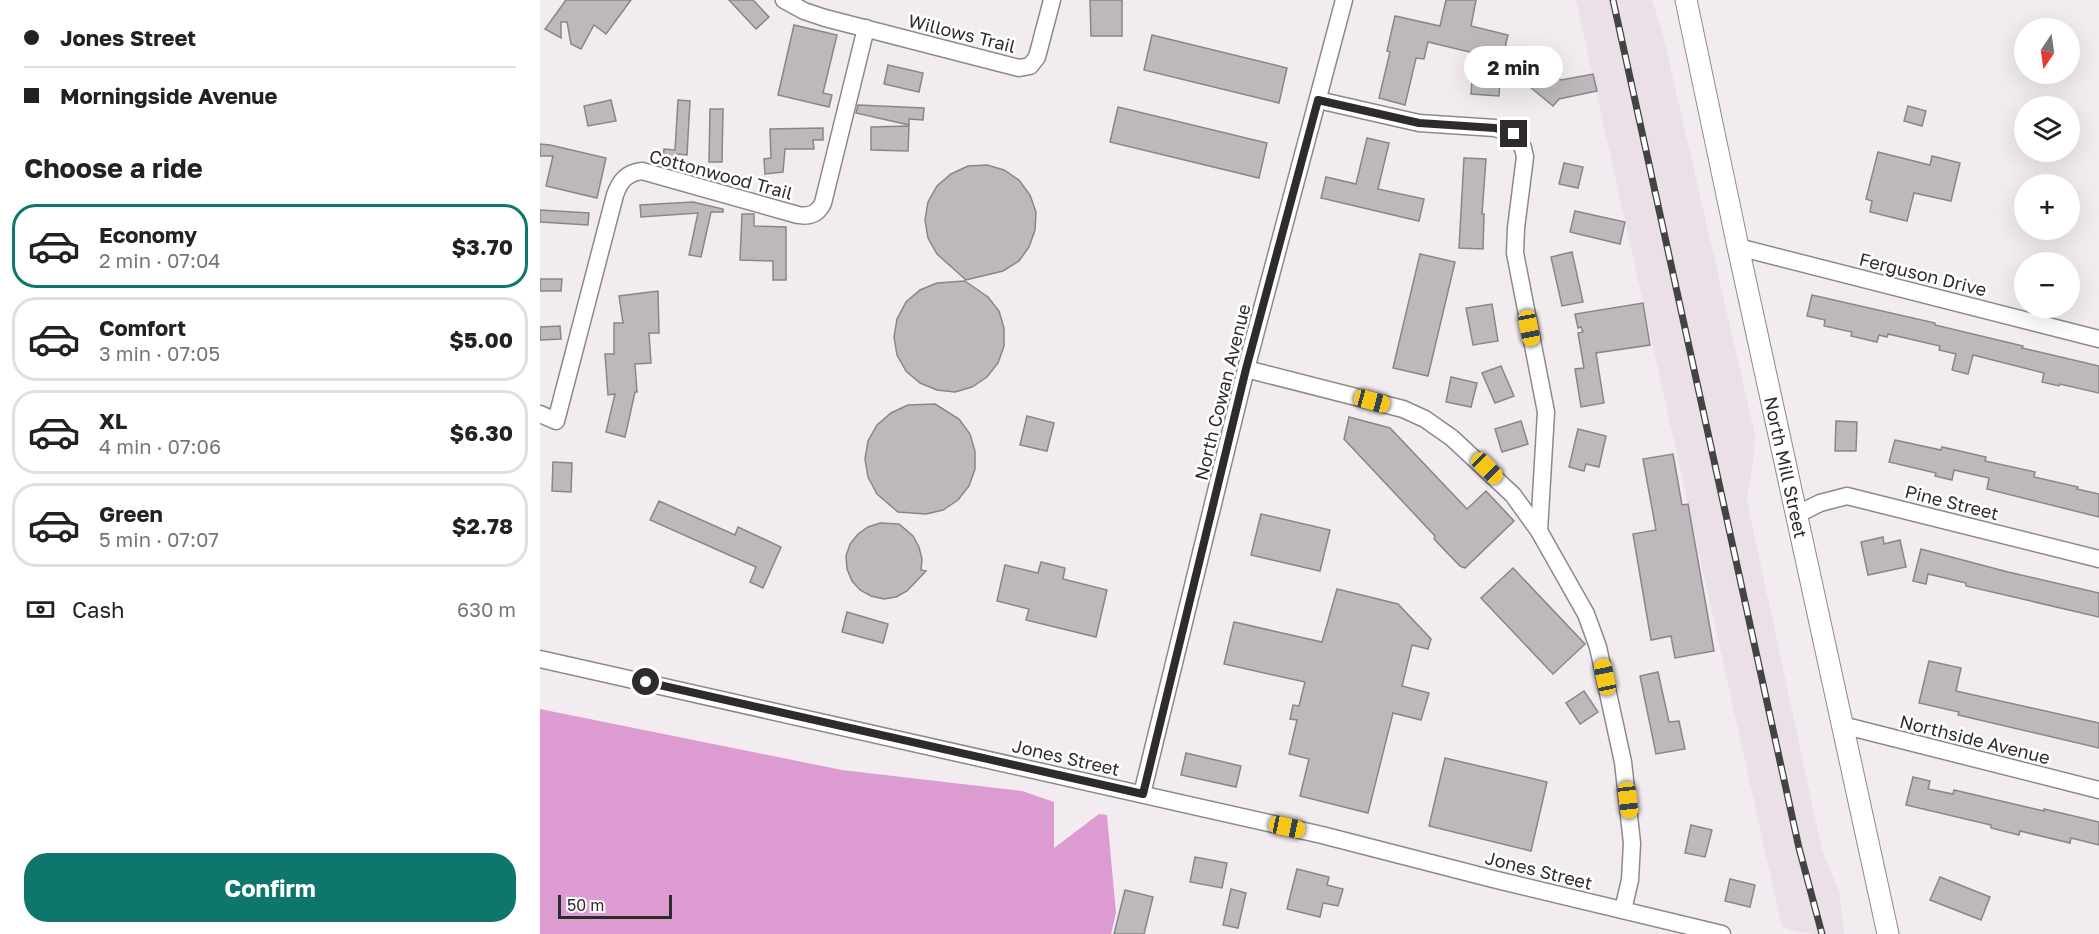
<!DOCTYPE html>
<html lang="en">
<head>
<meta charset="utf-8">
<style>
	body { margin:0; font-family:"Golos Text",sans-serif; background:#f2f2f2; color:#222; height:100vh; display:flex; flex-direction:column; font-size:22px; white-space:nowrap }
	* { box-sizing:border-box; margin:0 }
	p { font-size:20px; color:#767676 }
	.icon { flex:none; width:33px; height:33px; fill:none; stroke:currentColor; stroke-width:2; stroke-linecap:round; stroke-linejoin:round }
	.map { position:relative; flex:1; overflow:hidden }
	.drawer { display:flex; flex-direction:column; background:#fff; width:540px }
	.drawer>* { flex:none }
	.top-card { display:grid; align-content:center; height:132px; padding:0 24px; background:#fff }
	.needle { width:39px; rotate:193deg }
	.controls { position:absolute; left:1474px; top:18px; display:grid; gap:12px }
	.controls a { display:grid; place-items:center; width:66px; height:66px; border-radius:50%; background:#fff; box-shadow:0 6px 24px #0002; font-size:30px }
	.scale { position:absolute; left:18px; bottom:15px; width:114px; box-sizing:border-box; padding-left:6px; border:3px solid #2d2b2c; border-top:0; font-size:16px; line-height:21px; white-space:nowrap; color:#2d2b2c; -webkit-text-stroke:4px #fff; paint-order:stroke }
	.end { position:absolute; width:27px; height:27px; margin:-14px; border:8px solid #2d2b2c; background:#fff; box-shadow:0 0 0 3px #fff }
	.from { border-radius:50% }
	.bubble { position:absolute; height:42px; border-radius:21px; background:#fff; box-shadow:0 6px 24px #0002; font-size:20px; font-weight:700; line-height:42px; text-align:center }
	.car { position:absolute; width:18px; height:36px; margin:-18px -9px; border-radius:8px; box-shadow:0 0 4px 2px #0007; background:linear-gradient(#f5c518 24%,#345 0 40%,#f5c518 0 76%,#345 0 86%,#f5c518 0) }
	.top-card b { display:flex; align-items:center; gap:21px; height:57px; font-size:22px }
	.top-card b+b { border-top:2px solid #e0e0e0 }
	.top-card i { width:15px; height:15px; background:#222 }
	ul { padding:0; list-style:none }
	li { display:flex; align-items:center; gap:18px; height:84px; margin:0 12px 9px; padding:0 12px; border:3px solid #e0e0e0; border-radius:24px }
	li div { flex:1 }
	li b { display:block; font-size:22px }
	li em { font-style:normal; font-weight:700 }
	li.active { border-color:#0f766e }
	li>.icon { width:54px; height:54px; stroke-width:1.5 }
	h2 { padding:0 24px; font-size:27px; line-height:72px }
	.pay { display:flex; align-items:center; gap:15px; height:66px; padding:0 24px; font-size:22px }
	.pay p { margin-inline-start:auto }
	.primary-button { display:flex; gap:12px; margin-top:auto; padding:12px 24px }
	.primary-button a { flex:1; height:69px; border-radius:24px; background:#0f766e; color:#fff; font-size:24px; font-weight:700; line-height:69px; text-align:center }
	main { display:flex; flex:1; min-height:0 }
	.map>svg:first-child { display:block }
</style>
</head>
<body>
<main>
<section class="drawer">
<div class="top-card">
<b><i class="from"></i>Jones Street</b>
<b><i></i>Morningside Avenue</b>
</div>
<h2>Choose a ride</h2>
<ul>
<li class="active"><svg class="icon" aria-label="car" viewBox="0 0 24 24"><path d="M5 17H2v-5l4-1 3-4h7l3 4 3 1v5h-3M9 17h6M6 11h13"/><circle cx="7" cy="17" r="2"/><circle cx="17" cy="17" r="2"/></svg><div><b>Economy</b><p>2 min · 07:04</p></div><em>$3.70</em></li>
<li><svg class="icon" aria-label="car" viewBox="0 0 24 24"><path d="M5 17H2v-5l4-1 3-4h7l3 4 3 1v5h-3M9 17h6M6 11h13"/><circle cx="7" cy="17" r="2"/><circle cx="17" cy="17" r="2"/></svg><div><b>Comfort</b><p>3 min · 07:05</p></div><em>$5.00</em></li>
<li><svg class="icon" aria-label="car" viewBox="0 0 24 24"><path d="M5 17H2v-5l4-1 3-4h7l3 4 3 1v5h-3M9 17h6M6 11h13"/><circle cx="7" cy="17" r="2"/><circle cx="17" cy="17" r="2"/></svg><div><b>XL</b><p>4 min · 07:06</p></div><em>$6.30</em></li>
<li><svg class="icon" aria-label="car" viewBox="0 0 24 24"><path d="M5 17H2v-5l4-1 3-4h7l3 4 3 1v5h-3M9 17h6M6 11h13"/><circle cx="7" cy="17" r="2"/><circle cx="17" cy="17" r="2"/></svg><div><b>Green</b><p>5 min · 07:07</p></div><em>$2.78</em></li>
</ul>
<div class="pay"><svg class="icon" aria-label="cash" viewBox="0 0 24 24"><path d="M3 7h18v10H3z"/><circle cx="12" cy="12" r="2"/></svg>Cash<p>630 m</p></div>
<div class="primary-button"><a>Confirm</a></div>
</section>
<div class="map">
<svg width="1559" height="934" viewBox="0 0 1559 934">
	<rect width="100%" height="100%" fill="#f2ecf0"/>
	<!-- built -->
	<polygon fill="#ebdfe8" points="1036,0 1112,0 1123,35 1215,435 1214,454 1207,501 1282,850 1299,892 1304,934 1277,934 1259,932 1242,927"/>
	<!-- forest -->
	<polygon fill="#dc9cd2" points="0,709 302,770 482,791 514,802 514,848 559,814 567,815 576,913 571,934 0,934"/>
	<!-- building -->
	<g fill="#bdb8bc" stroke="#8a8589" stroke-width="1.5">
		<polygon points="26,0 91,0 66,34 54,25 41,49 31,44 27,22 21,22 21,38 5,29"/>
		<polygon points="189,0 213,0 229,17 216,29"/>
		<polygon points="550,0 582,0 582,36 551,36"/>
		<polygon points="906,0 936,0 931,26 968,35 961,64 959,96 931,94 934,53 888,42 884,59 876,58 865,105 839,98 850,52 847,51 855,16 900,26"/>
		<polygon points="254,25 297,35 283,93 292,95 289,107 238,95"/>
		<polygon points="612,35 747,68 739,103 604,70"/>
		<polygon points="348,65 383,73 379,92 344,84"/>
		<polygon points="1006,68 1021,80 1053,74 1057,91 1019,99 1013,106 990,87"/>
		<polygon points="71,100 76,121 48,126 44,106"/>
		<polygon points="138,100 150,101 147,155 138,154 137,162 123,161 124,149 135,150"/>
		<polygon points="318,105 384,108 383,120 369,119 369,125 316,113"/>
		<polygon points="1368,106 1386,111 1382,126 1364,121"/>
		<polygon points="578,107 727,143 719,178 570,142"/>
		<polygon points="170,109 183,109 182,162 169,162"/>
		<polygon points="369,126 368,151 331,150 331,127"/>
		<polygon points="283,128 283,140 273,140 274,149 245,149 243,172 225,174 224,159 231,158 230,129"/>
		<polygon points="827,138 849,143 838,189 884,199 879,221 781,198 786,177 816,184"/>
		<polygon points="0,144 10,145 66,158 57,198 6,186 13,156 0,156"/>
		<polygon points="1338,152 1390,165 1392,156 1420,163 1411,201 1374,193 1367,221 1330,212 1332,201 1326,199"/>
		<polygon points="924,158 946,159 942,214 944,214 943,249 919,248"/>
		<polygon points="1024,163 1043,167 1038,188 1019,184"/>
		<polygon points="447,165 464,170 479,180 490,195 496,212 495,230 489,247 479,261 463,271 426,280 397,254 388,238 385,220 388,202 397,186 411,174 428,166"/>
		<polygon points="153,202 183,209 183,212 171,212 161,257 149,255 158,213 101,217 100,205"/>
		<polygon points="0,210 49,213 48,225 0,222"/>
		<polygon points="1035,211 1085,222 1080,244 1030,232"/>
		<polygon points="202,214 214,214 214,226 246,227 246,280 233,280 233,261 200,260"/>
		<polygon points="1032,252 1043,302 1022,306 1011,257"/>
		<polygon points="880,254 915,262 888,376 853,368"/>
		<polygon points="0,279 22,279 21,291 0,291"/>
		<polygon points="425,281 448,297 459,311 464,328 464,346 458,363 447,377 432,387 415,392 397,390 380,383 366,371 357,355 354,337 357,319 366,302 380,290 397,283"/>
		<polygon points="118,291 119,333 109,333 111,363 95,364 97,392 95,392 85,437 66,432 75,394 68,395 65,354 74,354 74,323 83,323 79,296"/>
		<polygon points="1272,295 1395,323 1395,325 1483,346 1482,348 1559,366 1559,393 1520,384 1519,386 1502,382 1504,373 1433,355 1428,374 1412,370 1416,354 1399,350 1400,346 1348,334 1347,337 1339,335 1337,342 1311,336 1312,332 1284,326 1285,320 1267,316"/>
		<polygon points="1103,303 1110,345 1056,353 1064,403 1041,407 1035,369 1044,368 1038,333 1043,332 1041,327 1038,328 1035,314"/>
		<polygon points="952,304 958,341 933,345 926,308"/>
		<polygon points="20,326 21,339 0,340 0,327"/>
		<polygon points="961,366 974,396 955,403 942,373"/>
		<polygon points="911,377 937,383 931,407 906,402"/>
		<polygon points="395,404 419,419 430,434 435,451 435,469 429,486 418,500 403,510 386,514 358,512 337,494 328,477 325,459 328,441 337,425 351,413 368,405"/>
		<polygon points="487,416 514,423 507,451 480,445"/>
		<polygon points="809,417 850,428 927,509 946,491 974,521 925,568 920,566 894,539 895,536 804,439"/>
		<polygon points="981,421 988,444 962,452 955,429"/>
		<polygon points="1296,421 1317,422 1316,451 1295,451"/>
		<polygon points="1038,429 1066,436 1059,467 1046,464 1044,471 1029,467"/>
		<polygon points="1355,440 1401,450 1402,447 1446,457 1445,461 1495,472 1494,477 1538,487 1537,489 1559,494 1559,517 1447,489 1449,478 1414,470 1412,480 1395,476 1396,473 1349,462"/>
		<polygon points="1133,454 1142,505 1148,504 1174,651 1135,658 1131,636 1111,640 1093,534 1116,530 1103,459"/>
		<polygon points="13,462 32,463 31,492 12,491"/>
		<polygon points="119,501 195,535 198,527 241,547 223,588 210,582 216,567 110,520"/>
		<polygon points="721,514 790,530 780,571 711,555"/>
		<polygon points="340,523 359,524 373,536 379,547 382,559 381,570 386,571 367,591 356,597 344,599 331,596 320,590 312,581 307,569 306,556 310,544 318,534 328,527"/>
		<polygon points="1343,537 1344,544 1360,540 1366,567 1328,575 1321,542"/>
		<polygon points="1381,549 1468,572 1559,593 1559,617 1426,586 1426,583 1388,574 1386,584 1373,581"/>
		<polygon points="501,562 525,568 523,579 567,590 556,637 486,620 489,609 457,601 465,565 498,573"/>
		<polygon points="973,568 1045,644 1013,674 941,598"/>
		<polygon points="797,589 858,604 891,639 888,649 872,645 862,686 889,693 881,720 853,713 828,813 760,796 769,759 749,754 757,720 750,719 753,705 759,706 765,682 684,664 694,622 782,642"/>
		<polygon points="307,612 348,624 343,643 302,632"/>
		<polygon points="1389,661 1421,668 1416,691 1559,723 1559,748 1418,715 1419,712 1379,703"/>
		<polygon points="1118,672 1129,722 1139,721 1145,749 1116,754 1100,676"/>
		<polygon points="1044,691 1058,712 1040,724 1026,703"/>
		<polygon points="646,753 701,766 696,787 641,775"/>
		<polygon points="905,758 1007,782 991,851 889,826"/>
		<polygon points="1373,777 1390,781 1388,789 1413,794 1414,790 1504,811 1504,809 1559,822 1559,845 1531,838 1530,843 1480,831 1479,835 1451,828 1451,825 1366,805"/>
		<polygon points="1151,825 1172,830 1165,857 1145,853"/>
		<polygon points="655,857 687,863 682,888 650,882"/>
		<polygon points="757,869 789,877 787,885 803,889 798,906 783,903 780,917 747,909"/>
		<polygon points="1400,877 1450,897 1441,920 1390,900"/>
		<polygon points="1190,879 1215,885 1210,907 1185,901"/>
		<polygon points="691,889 706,893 698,928 683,925"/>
		<polygon points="585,890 613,897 604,934 574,934"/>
	</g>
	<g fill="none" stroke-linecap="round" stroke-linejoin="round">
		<defs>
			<g id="minor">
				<polyline points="244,0 264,11 285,18 479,68 490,66 497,57 512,0"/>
				<polyline points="778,100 879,123 955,128 974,134 983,148 985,157 976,228 975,253 1006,412 999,531"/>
				<polyline points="1198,247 1559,339"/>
				<polyline points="706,369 863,409 885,419 912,438 973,495 999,531 1046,614 1058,647 1083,762 1092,843 1090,880 1083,910"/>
				<path d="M 0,414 L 16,421 L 75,195 C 80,181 86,173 102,171 L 258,215 C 269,217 278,214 283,203 L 326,28"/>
				<polyline points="1258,514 1280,503 1307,496 1559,559"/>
				<polyline points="0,659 782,835 953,879 1182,934"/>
				<polyline points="1302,725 1559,790"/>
				<polyline points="602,794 706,369 804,0"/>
			</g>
			<g id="major">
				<path id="s1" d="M 1146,0 L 1198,247 L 1348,934"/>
			</g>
		</defs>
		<!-- minor casing -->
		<use href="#minor" stroke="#8d888c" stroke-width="19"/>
		<!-- major casing -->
		<use href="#major" stroke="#8d888c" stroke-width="23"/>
		<!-- minor -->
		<use href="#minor" stroke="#fff" stroke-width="16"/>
		<!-- major -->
		<use href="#major" stroke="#fff" stroke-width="21"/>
		<defs>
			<polyline id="rail" points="1073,0 1259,848 1282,934"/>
		</defs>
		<!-- rail casing -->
		<use href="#rail" stroke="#454243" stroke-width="7"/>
		<!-- rail -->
		<use href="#rail" stroke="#fff" stroke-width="4.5" stroke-dasharray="14" stroke-linecap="butt"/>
	</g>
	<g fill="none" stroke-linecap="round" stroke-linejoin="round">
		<!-- route -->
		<polyline stroke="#2d2b2c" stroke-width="8" points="106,682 603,794 706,369 778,100 879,123 955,128 974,134"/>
	</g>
	<g text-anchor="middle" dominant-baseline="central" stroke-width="5" stroke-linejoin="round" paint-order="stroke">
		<!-- street labels -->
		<g font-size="18" fill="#2d2b2c" stroke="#fff">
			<text transform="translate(422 33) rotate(14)">Willows Trail</text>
			<text transform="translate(181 174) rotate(15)">Cottonwood Trail</text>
			<text transform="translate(1383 274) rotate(14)">Ferguson Drive</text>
			<text transform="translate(682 392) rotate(-76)">North Cowan Avenue</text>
			<text stroke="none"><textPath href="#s1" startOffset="478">North Mill Street</textPath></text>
			<text transform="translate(1412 502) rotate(14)">Pine Street</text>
			<text transform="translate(1435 739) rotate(14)">Northside Avenue</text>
			<text transform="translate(526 757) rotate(13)">Jones Street</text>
			<text transform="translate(999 870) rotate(14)">Jones Street</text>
		</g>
	</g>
</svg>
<div class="controls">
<a><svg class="needle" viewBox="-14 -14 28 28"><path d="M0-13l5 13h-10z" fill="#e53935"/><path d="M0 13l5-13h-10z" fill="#767676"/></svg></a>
<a><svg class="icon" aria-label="layers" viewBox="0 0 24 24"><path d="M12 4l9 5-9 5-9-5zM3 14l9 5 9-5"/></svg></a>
<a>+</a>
<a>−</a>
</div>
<div class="scale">50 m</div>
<i class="end from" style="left:106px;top:682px"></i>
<i class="end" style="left:974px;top:134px"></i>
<div class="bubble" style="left:924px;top:46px;width:99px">2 min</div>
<i class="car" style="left:989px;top:328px;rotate:169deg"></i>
<i class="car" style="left:832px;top:401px;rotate:105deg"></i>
<i class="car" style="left:947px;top:468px;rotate:135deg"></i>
<i class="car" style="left:1065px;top:677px;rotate:348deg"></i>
<i class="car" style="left:1088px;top:800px;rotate:173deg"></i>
<i class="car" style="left:747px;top:827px;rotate:102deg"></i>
</div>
</main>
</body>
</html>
